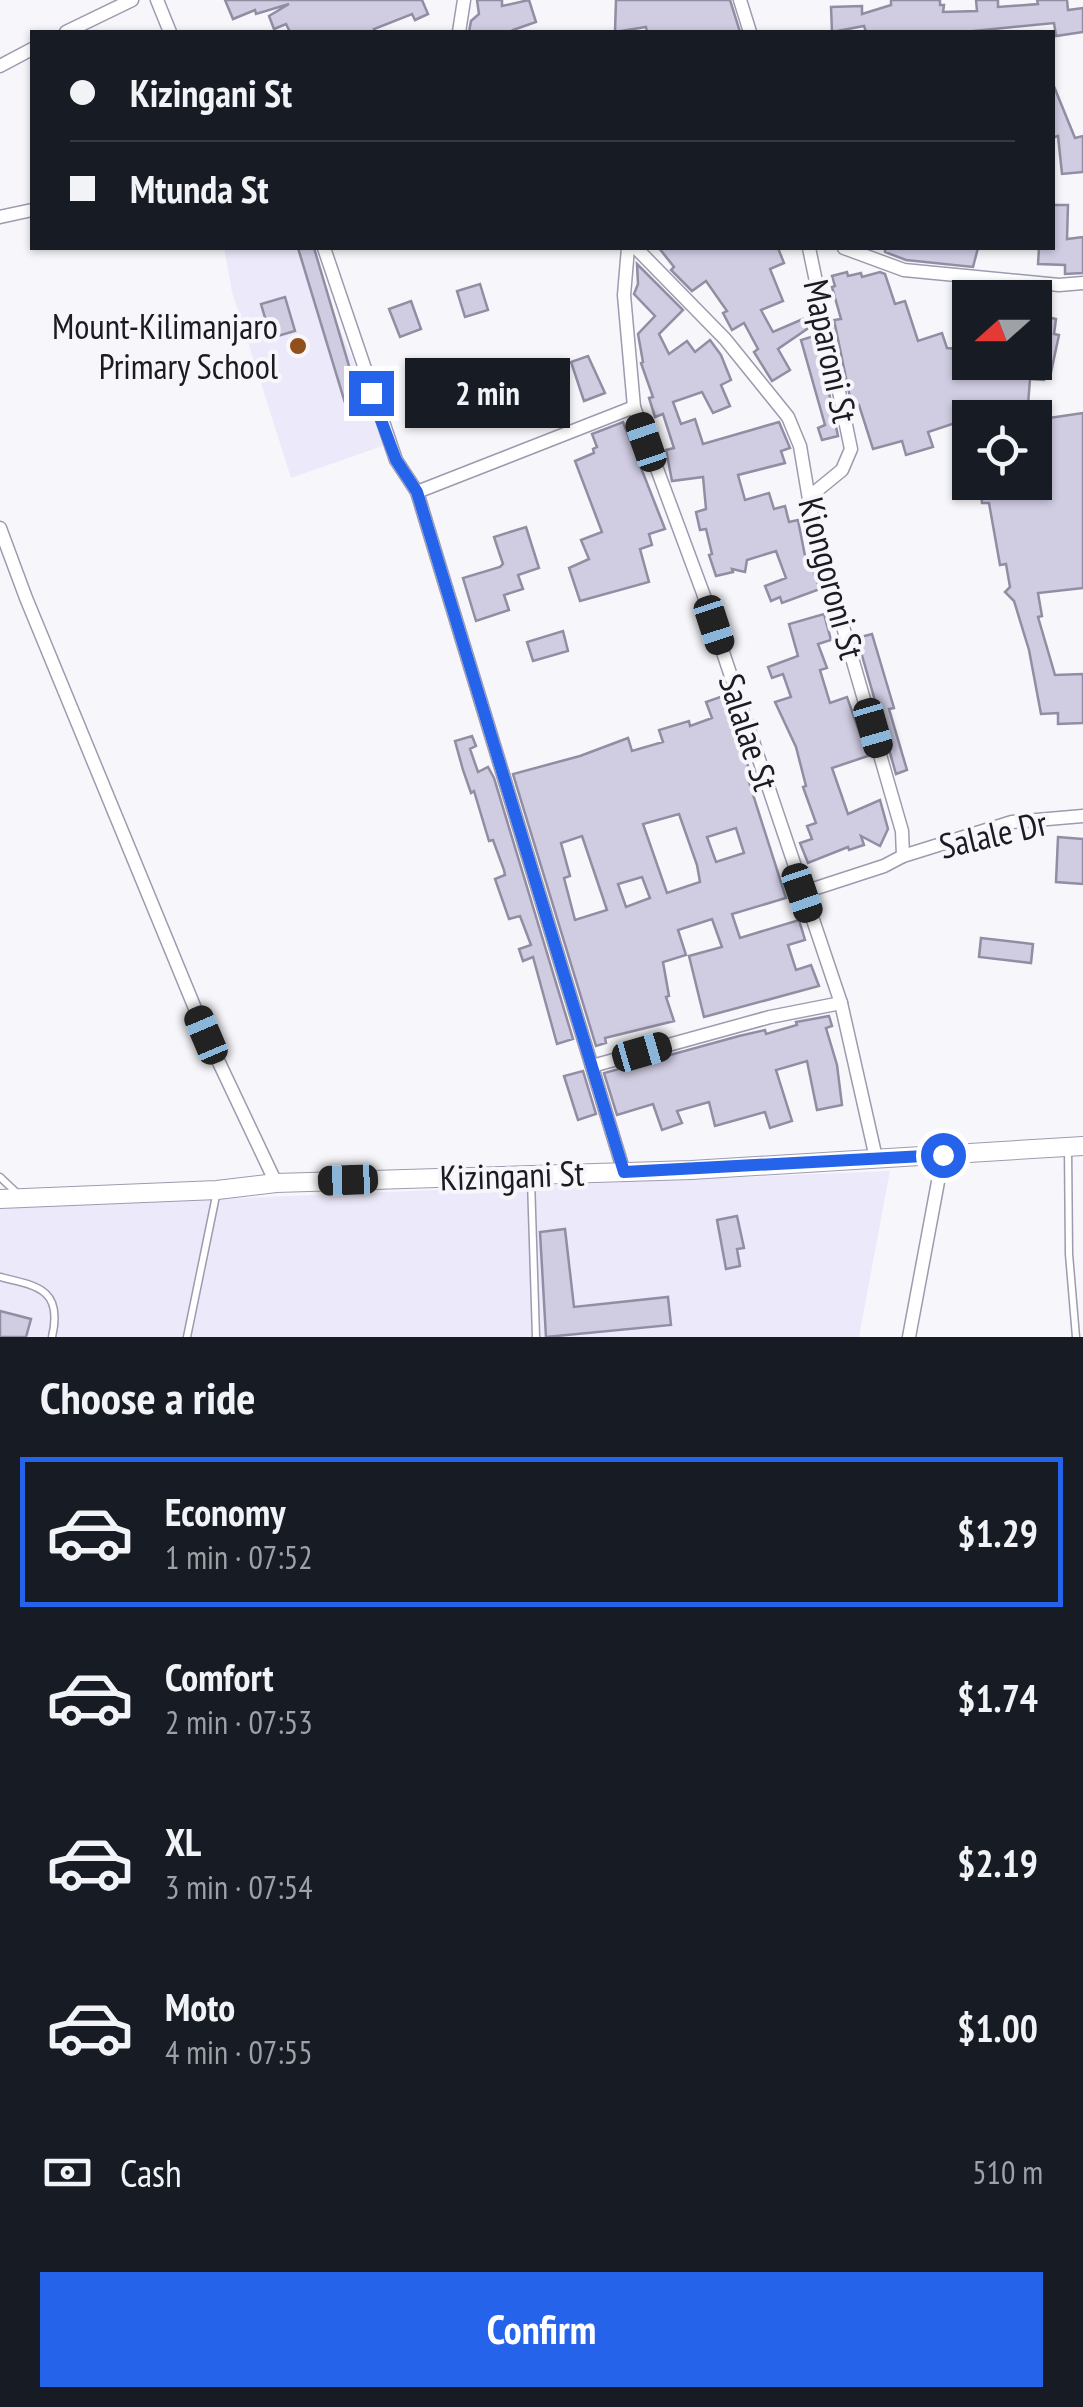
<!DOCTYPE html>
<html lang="en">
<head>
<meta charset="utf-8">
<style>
	body { margin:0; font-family:"PT Sans Narrow",sans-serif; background:#20242c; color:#f1f3f6; height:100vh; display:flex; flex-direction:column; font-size:38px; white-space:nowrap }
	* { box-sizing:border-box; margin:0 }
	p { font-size:32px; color:#9ea1a6 }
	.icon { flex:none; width:55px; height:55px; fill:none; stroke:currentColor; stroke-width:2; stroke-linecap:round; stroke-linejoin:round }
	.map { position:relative; height:1337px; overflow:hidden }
	.sheet { display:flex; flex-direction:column; background:#171b24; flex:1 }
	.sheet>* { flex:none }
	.banner { position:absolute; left:30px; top:30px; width:1025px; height:220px; border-radius:0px; box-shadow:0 2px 8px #0004; display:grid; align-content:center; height:220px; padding:0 40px; background:#171b24 }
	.needle { width:65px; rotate:249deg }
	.controls { position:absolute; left:952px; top:280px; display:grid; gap:20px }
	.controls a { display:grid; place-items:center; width:100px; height:100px; border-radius:0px; background:#171b24; box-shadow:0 2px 8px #0004; font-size:50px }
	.end { position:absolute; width:45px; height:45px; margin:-22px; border:12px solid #2563eb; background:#fff; box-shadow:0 0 0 5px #fff }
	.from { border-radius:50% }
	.bubble { position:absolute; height:70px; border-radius:0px; background:#171b24; box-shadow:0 2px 8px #0004; font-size:32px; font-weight:600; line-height:70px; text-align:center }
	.car { position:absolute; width:30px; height:60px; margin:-30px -15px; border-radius:12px; box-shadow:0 0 8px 2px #0007; background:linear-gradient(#222 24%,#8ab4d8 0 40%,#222 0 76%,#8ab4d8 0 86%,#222 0) }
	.banner b { display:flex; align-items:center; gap:35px; height:95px; font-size:38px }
	.banner b+b { border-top:2px solid #363941 }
	.banner i { width:25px; height:25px; background:#f1f3f6 }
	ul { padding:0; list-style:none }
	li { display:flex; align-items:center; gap:30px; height:150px; margin:0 20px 15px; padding:0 20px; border:5px solid transparent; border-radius:0px }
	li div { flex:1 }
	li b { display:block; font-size:38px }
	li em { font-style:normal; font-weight:600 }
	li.current { border-color:#2563eb }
	li>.icon { width:90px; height:90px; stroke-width:1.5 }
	h2 { padding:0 40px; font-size:45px; line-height:120px }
	.pay { display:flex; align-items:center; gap:25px; height:110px; padding:0 40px; font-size:38px }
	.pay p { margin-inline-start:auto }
	.action { display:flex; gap:20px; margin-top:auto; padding:20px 40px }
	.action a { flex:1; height:115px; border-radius:0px; background:#2563eb; color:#fff; font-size:40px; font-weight:600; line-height:115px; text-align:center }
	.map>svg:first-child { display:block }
</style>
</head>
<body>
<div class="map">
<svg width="1083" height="1337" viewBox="0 0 1083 1337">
	<rect width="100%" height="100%" fill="#f7f7fb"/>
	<!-- built -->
	<g fill="#ece9fb">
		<polygon points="224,248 306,248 388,444 291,478 232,292"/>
		<polygon points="890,1171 859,1337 0,1337 0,1208"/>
	</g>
	<!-- building -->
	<g fill="#d0cce2" stroke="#918da2" stroke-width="2.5" fill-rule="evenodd">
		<polygon points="225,0 422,0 428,14 415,20 412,14 374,29 376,32 290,32 286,24 274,29 269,16 289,4 256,14 255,10 233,19"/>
		<polygon points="477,0 502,0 502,6 529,0 536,22 513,30 514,32 469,32 471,21 479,14"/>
		<polygon points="616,0 730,0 740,32 647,32 646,27 615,32"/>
		<polygon points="891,0 940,0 940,5 944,5 943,12 977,11 976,0 998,0 998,7 1038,4 1037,0 1067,0 1068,10 1083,8 1083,32 1056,36 1054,23 964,32 866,32 864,26 832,32 831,7 862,6 862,14 891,5"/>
		<polygon points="1053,84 1075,138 1083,136 1083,172 1062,174 1058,136 1052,138"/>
		<polygon points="1052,205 1068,205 1067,239 1083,237 1083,273 1065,274 1065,265 1038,264 1039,248 1052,248"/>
		<polygon points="298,248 314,248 360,403 346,406"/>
		<polygon points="659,248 778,248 784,263 770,269 783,301 761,310 773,332 803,319 807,329 778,349 790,370 772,381 754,352 758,349 744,323 732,330 723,313 727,311 706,281 692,291 671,270 674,267"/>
		<polygon points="885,248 978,248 973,267 906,260 885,252"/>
		<polygon points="637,264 683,310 659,334 669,354 687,341 695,352 710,340 721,355 731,380 721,385 730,406 713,413 702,392 673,402 681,424 695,419 703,444 779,422 790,448 781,451 785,463 738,475 745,500 769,493 774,509 785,506 789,522 798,520 807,566 811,565 820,589 782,603 780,597 771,601 765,586 786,578 776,551 747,560 745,572 732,569 733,572 716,576 709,555 712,554 706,529 700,530 696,512 706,509 703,477 672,481 666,450 674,448 663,414 655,417 649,398 653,397 641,363 643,362 638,334 655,316 634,294 638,284"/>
		<polygon points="847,272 848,276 861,273 862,277 880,272 885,274 895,304 905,301 918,341 942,333 947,348 970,350 970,362 1017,373 1019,362 1035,362 1035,314 1056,319 1054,334 1059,335 1050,377 1045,376 1044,380 1030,379 1028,405 1049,406 1049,418 1083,413 1083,588 1038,593 1042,616 1038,617 1055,675 1083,674 1083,723 1058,724 1058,713 1041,714 1029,650 1014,601 1005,592 1010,587 1006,564 1000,565 989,503 982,503 980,484 1035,482 1035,418 970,418 928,432 933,447 906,455 902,441 873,449 859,405 852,407 834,320 841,319 832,287 835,286 832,276"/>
		<polygon points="480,284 488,310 465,317 457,291"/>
		<polygon points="285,297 295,331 271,338 261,304"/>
		<polygon points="411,301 421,329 400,337 389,309"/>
		<polygon points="817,335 838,436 822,440 818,428 825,425 801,340"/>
		<polygon points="588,356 605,393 584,401 571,362"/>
		<polygon points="623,422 665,529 649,534 652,545 640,549 649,582 580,601 569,568 589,559 581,540 602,532 575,461 594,453 593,449 597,447 592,434"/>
		<polygon points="526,527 539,568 518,575 523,589 504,595 509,610 476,621 463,578 500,567 503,564 494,537"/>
		<polygon points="824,614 831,640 818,644 827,668 820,670 830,703 847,697 868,756 832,768 848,814 880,800 888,829 880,846 861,836 864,845 849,850 848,847 808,863 800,843 812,839 807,826 816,823 803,787 806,786 796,747 775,702 791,697 783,674 772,678 768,667 798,656 789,624"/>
		<polygon points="563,631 568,651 533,661 527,642"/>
		<polygon points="872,634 894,708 889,709 907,770 896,774 857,638"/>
		<path d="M 723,696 L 753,780 L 749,782 L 786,898 L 732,914 L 740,938 L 799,920 L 805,940 L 788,945 L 796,970 L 811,965 L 819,986 L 704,1017 L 689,956 L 722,947 L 712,919 L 678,930 L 686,955 L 663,962 L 669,996 L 666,997 L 674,1021 L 605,1038 L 606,1043 L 596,1046 L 513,774 L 580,756 L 628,738 L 632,751 L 663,742 L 659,730 L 689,721 L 690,726 L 712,718 L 706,702 ZM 679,814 L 697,865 L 700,882 L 667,893 L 643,824 ZM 736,828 L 744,853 L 716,862 L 707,837 ZM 582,836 L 607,910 L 575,920 L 564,878 L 570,876 L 561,843 ZM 642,877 L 650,898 L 626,907 L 618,884 Z"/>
		<polygon points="472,736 476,746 470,749 478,772 488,767 494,778 573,1039 557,1044 533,957 523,961 519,949 531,945 520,916 509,919 495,879 505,875 504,870 493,840 489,841 474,791 471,793 463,770 455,741"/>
		<polygon points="1058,837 1083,839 1083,884 1056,882"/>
		<polygon points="981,938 1033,944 1031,963 979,957"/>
		<polygon points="829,1016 832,1026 826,1028 837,1065 842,1105 817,1110 807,1061 776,1070 792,1121 770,1128 765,1112 715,1126 709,1102 677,1111 682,1123 662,1130 653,1104 617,1115 604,1073 739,1036 765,1030 766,1034 797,1025 796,1022"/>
		<polygon points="583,1071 596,1114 578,1120 564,1076"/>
		<polygon points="737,1216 744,1248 737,1249 740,1266 726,1269 717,1220"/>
		<polygon points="565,1229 574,1307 668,1297 671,1325 546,1337 540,1232"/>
		<polygon points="0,1311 31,1319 26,1337 0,1337"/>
	</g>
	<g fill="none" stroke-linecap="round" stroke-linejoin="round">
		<defs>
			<g id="lane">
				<polyline points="1068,1148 1069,1254 1076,1337"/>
				<polyline points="0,1177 18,1194"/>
				<polyline points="531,1180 536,1337"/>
				<path d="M 0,1277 C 39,1286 63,1290 52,1337"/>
				<polyline points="187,1337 217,1191"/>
			</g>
			<g id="street">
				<polyline points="157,0 170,32"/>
				<polyline points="740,0 750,32"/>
				<polyline points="66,32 132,0"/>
				<polyline points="459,32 464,0"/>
				<polyline points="0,66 32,49"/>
				<polyline points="0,217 32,210"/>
				<polyline points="324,248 396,460 417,492 624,1172"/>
				<polyline points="628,248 624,295 634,407 703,593 841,1003 876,1158"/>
				<polyline points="636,248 725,339 788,417 800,446 813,523 902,831 903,856 884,866 801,893"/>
				<polyline points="844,248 904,270 1059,285 1083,283"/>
				<polyline points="417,492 634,407"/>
				<polyline points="809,497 842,470 851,449 809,248"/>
				<polyline points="0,528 26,598 206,1035 276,1183"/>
				<polyline points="903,856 1012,822 1083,816"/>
				<polyline points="592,1066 770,1017 841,1003"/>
				<polyline points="909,1337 943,1155"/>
			</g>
			<polyline id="secondary" points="0,1199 217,1190 276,1183 691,1170 1083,1146"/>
		</defs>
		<!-- lane casing -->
		<use href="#lane" stroke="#9e9aaf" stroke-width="9"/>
		<!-- street casing -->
		<use href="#street" stroke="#9e9aaf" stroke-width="15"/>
		<!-- secondary casing -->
		<use href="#secondary" stroke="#9e9aaf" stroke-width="20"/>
		<!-- lane -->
		<use href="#lane" stroke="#fff" stroke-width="6"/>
		<!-- street -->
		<use href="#street" stroke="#fff" stroke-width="12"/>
		<!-- secondary -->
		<use href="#secondary" stroke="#fff" stroke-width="18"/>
	</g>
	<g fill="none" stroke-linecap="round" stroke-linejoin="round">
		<!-- route -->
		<polyline stroke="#2563eb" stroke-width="12" points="371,393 396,460 417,492 624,1172 943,1155"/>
	</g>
	<!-- markers -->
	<circle fill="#904f1b" stroke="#f7f7fb" stroke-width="4" cx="298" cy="346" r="10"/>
	<g text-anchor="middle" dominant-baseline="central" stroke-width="8" stroke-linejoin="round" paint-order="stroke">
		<!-- poi labels -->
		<g font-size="35" fill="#1c1a22" stroke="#f7f7fb" text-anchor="end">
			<text x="278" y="326">Mount-Kilimanjaro<tspan x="278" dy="40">Primary School</tspan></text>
		</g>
		<!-- street labels -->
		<g font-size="35" fill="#1c1a22" stroke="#f7f7fb">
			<text transform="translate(831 351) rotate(78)">Maparoni St</text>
			<text transform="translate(832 578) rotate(75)">Kiongoroni St</text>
			<text transform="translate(749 732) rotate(72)">Salalae St</text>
			<text transform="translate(993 834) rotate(-13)">Salale Dr</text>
			<text transform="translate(512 1175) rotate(-2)">Kizingani St</text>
		</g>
	</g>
</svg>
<div class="controls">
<a><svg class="needle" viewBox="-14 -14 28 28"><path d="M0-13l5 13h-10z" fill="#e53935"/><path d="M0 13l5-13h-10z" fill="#9ea1a6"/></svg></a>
<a><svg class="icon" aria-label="locate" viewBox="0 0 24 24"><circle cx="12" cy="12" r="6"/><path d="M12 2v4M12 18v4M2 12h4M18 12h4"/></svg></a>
</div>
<i class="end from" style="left:943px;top:1155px"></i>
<i class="end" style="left:371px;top:393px"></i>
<div class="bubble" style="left:405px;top:358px;width:165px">2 min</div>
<i class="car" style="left:646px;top:442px;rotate:341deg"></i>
<i class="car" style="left:714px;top:625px;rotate:162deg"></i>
<i class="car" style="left:873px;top:728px;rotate:164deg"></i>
<i class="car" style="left:802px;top:893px;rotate:161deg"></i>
<i class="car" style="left:206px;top:1035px;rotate:337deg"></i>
<i class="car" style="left:642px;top:1052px;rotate:74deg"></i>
<i class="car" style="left:348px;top:1180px;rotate:268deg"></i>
<div class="banner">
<b><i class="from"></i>Kizingani St</b>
<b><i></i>Mtunda St</b>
</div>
</div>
<section class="sheet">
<h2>Choose a ride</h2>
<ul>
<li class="current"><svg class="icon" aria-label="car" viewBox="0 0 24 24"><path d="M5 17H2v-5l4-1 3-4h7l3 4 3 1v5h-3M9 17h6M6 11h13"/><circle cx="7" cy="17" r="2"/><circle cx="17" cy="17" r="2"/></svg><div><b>Economy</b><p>1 min · 07:52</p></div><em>$1.29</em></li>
<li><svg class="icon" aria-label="car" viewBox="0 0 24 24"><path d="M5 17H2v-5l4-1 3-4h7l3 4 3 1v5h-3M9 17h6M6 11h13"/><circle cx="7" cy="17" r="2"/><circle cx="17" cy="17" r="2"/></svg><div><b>Comfort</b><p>2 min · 07:53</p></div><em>$1.74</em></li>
<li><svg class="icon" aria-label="car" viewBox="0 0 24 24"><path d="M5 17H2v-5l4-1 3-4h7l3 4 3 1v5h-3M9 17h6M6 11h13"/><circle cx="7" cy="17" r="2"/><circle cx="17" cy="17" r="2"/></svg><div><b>XL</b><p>3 min · 07:54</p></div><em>$2.19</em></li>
<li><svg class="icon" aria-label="car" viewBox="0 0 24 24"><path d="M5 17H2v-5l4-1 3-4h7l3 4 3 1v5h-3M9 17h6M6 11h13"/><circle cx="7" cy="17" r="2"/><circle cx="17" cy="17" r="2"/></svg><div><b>Moto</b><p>4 min · 07:55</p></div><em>$1.00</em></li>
</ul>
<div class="pay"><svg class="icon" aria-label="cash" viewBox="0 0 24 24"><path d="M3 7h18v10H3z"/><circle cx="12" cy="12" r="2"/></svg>Cash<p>510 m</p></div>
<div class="action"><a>Confirm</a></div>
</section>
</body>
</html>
